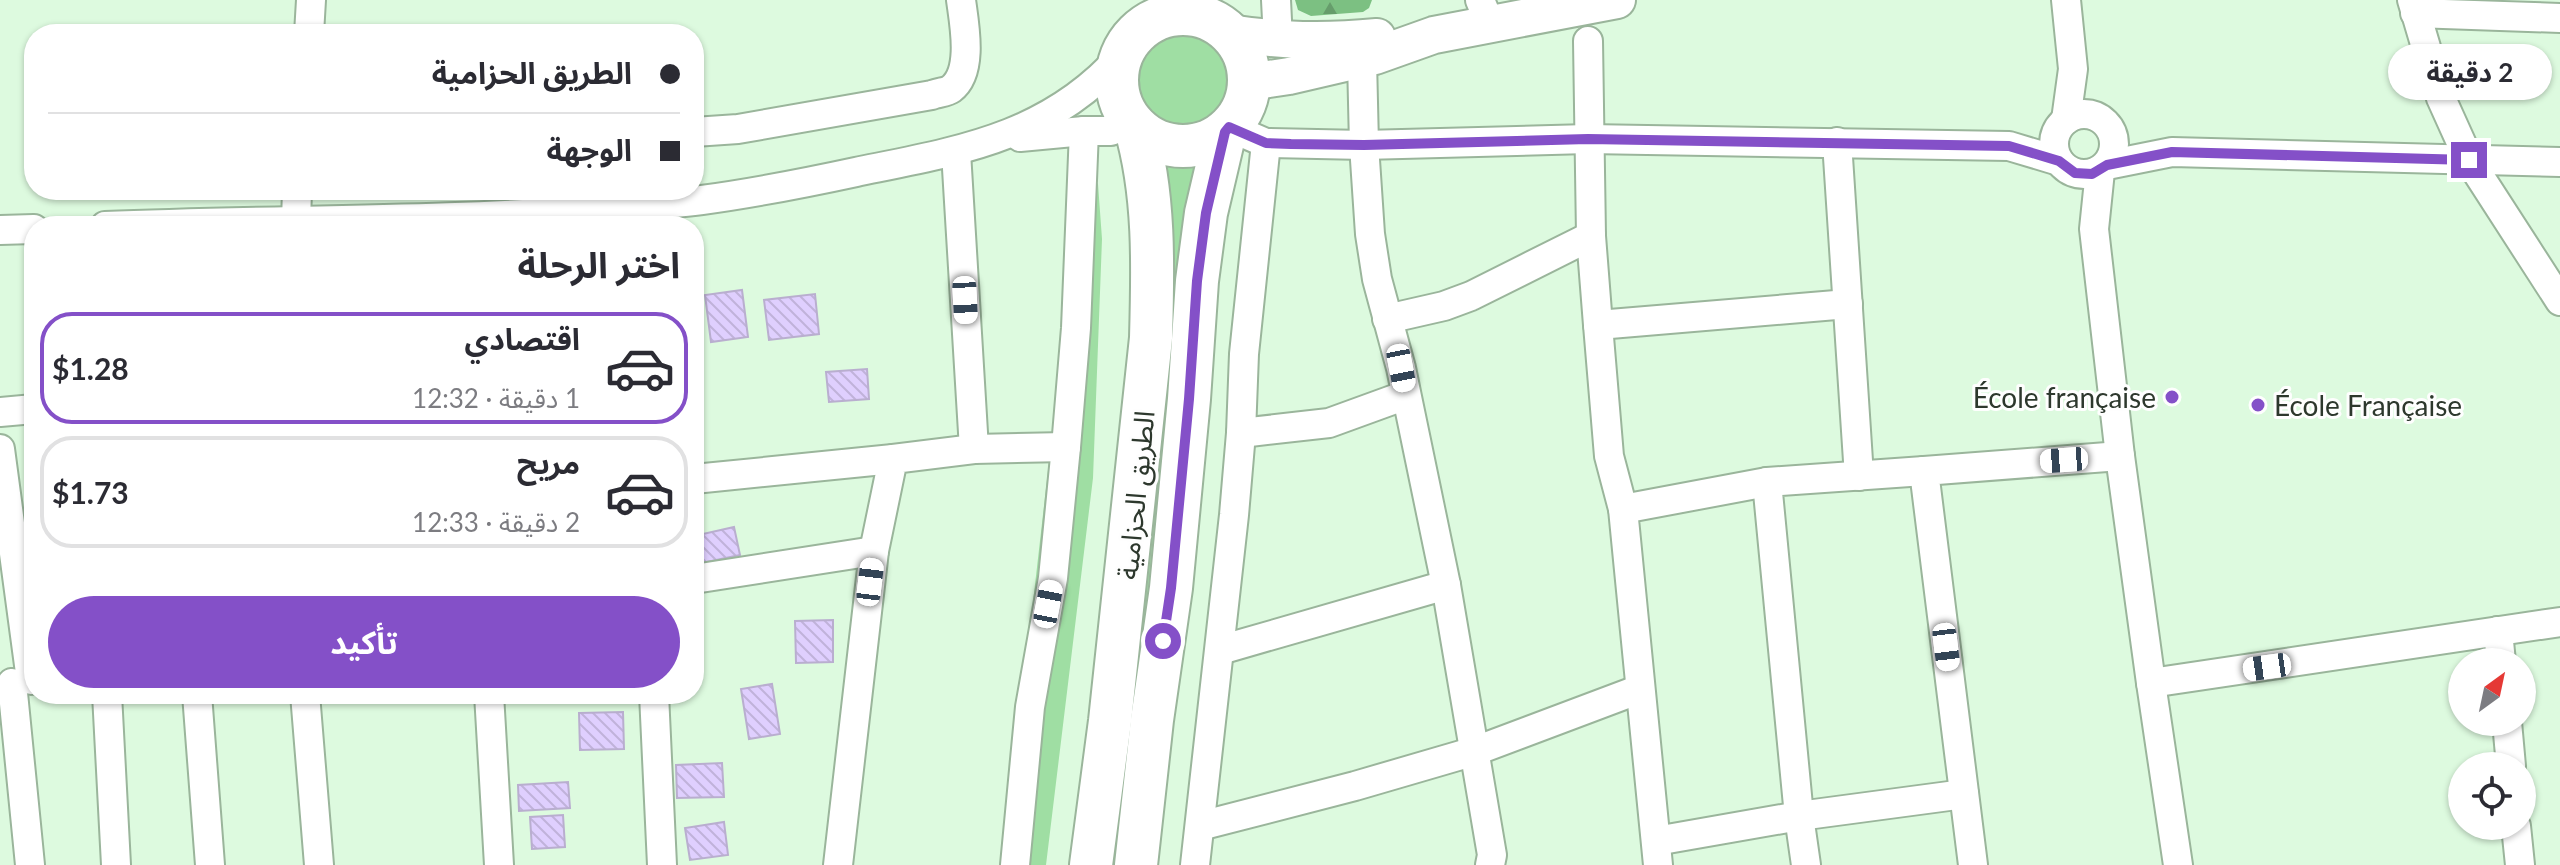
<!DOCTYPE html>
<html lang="ar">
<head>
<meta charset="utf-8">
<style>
	body { margin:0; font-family:Lato,"Noto Sans Arabic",sans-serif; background:#f2f2f3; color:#2b2b33; direction:rtl; height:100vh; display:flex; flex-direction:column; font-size:30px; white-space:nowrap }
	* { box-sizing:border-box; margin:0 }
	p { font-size:26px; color:#7c7c81 }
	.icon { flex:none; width:44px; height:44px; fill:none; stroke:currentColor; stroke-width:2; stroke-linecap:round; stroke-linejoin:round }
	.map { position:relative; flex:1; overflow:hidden; direction:ltr }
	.panel { position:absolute; left:24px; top:216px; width:680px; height:488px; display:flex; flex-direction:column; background:#fff; border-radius:32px; box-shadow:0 2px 6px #0004; direction:rtl }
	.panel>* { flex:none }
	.banner { position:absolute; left:24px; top:24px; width:680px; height:176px; border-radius:32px; box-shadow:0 2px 6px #0004; direction:rtl; display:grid; align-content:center; height:176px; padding:0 24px; background:#fff }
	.needle { width:52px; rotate:33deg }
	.buttons { position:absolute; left:2448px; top:648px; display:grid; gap:16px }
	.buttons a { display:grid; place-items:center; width:88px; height:88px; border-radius:50%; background:#fff; box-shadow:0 2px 6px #0004; font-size:40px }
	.end { position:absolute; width:36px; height:36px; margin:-18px; border:10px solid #8450c8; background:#fff; box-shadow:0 0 0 4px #fff }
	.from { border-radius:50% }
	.bubble { position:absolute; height:56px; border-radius:28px; background:#fff; box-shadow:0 2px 6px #0004; font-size:26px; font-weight:700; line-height:56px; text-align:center; direction:rtl }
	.car { position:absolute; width:24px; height:48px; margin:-24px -12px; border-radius:10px; box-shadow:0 0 6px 2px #0007; background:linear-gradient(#fff 24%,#345 0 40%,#fff 0 76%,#345 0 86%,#fff 0) }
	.banner b { display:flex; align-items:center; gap:28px; height:76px; font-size:30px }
	.banner b+b { border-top:2px solid #e1e1e2 }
	.banner i { width:20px; height:20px; background:#2b2b33 }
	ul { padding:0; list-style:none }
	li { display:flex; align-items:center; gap:24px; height:112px; margin:0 16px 12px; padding:0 8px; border:4px solid #e1e1e2; border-radius:32px }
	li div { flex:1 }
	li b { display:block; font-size:30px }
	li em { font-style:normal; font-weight:700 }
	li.selected { border-color:#8450c8 }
	li>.icon { width:72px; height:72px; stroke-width:1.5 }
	h2 { padding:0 24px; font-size:36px; line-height:96px }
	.action { display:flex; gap:16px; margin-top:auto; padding:16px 24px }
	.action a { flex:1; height:92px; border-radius:48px; background:#8450c8; color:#fff; font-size:32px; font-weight:700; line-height:92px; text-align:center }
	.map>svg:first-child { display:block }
</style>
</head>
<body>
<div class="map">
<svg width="2560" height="865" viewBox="0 0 2560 865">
	<defs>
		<pattern id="forest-firs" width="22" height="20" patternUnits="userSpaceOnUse" patternTransform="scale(2)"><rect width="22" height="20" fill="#7cc082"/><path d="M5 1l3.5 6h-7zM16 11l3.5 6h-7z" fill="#669d6b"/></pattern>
		<pattern id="building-back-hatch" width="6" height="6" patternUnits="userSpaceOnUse" patternTransform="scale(2)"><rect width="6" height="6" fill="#dfcffe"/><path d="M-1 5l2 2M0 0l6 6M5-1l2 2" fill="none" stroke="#c0b2da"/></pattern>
	</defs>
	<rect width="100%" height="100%" fill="#ddfadf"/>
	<!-- green -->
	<g fill="#9fdea3">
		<circle cx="1184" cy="80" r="46"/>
		<polygon points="1073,154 1098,184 1102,239 1093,478 1046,865 1003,865 1058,383"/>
		<polygon points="1206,159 1120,865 1104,865 1156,161"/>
	</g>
	<!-- forest -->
	<polygon fill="url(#forest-firs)" points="1295,0 1372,0 1369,8 1363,12 1311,16 1298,10"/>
	<!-- building -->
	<g fill="url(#building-back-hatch)" stroke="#b9aecf" stroke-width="2">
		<polygon points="742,290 748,337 711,342 705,295"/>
		<polygon points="815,294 819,334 769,340 764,300"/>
		<polygon points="867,369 869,399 829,402 826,372"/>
		<polygon points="734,527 740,555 697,564 694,536"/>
		<polygon points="833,620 833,662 796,663 795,621"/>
		<polygon points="772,684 780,734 749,739 741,689"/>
		<polygon points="623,712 624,749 580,750 579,713"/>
		<polygon points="722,763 724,797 677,798 676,765"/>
		<polygon points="568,782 570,808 519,811 518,785"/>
		<polygon points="563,815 565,847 532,849 530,817"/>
		<polygon points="724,822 728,855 690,860 685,828"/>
	</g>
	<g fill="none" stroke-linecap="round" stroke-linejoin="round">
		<defs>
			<g id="minor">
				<polyline points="1276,0 1278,40"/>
				<polyline points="1480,0 1490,24"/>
				<polyline points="2066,0 2073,69 2066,120"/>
				<polyline points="2412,0 2441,98 2469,160 2560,301"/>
				<polyline points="2415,13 2560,18"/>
				<polyline points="309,34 311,0"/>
				<polyline points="1588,41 1591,236 1598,325 1609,456 1623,509"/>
				<polyline points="1362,60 1364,145 1370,234 1377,279 1401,368 1446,585 1492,855 1490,865"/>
				<circle cx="2084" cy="144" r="30"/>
				<polyline points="1229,127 1266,143 1364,145 1588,139 2009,146 2059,161"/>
				<path d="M 694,132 L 738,129 L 932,95 C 937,93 947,92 951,89 C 974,72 964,23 961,0"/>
				<polyline points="1020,137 1084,131 1111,131 1132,122"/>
				<polyline points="1837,142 1859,476"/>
				<polyline points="956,152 974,449"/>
				<polyline points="2107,165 2172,152 2560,162"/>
				<polyline points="2100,171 2094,229 2120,456"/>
				<polyline points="296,222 297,190"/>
				<path d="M 105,226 C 270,219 435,222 600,209 C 634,206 668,204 702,200 C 754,193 805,183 856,172 C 958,151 1048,138 1121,56"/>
				<polyline points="0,230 34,229"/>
				<polyline points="1387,319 1444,306 1471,296 1591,236"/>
				<polyline points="1598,325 1848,304"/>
				<polyline points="0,412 34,409"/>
				<polyline points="1241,433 1329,423 1406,395"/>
				<polyline points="0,449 31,680"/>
				<polyline points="694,479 893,459"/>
				<polyline points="694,579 874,551"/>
				<polyline points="2498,631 2501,662"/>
				<polyline points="1220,650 1446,585"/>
				<polyline points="12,683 30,865"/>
				<polyline points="107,694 116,865"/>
				<polyline points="197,694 210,865"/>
				<polyline points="305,694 319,865"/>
				<polyline points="489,694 499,865"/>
				<polyline points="654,694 662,865"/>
				<polyline points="2507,722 2511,766"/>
				<polyline points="1200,826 1355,786 1475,751 1640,689"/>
				<polyline points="2516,826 2520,865"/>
				<polyline points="1656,841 1799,816 1964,794"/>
				<polyline points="838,865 874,551 893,459 974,449 1066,447"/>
				<polyline points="1015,865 1030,707 1053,578 1066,447 1076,328 1084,131"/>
				<polyline points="1195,865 1234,515 1241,433 1244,354 1266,143"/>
				<polyline points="1658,865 1623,509 1767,482"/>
				<polyline points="1806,865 1799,816 1767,482 1924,471"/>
				<polyline points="1973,865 1924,471 2120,456 2151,683"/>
				<polyline points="2178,865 2151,683 2560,622"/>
			</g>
			<g id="major">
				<path d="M 1229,33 C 1281,41 1324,42 1377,37"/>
				<polyline points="1249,82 1289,76 1375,56 1434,35 1617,0"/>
			</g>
			<g id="highway">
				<circle cx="1183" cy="80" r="66"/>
				<path d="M 1091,865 L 1110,721 L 1151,338 C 1153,267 1155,193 1135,126"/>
				<polyline points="1136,865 1152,720 1171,588 1189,399 1197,281 1206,213 1225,132"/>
			</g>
		</defs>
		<!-- minor casing -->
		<use href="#minor" stroke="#9ab59b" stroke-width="32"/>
		<!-- major casing -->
		<use href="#major" stroke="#9ab59b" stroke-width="40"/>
		<!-- highway casing -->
		<use href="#highway" stroke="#9ab59b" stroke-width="46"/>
		<!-- minor -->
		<use href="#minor" stroke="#fff" stroke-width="28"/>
		<!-- major -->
		<use href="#major" stroke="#fff" stroke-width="36"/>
		<!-- highway -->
		<use href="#highway" stroke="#fff" stroke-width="42"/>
	</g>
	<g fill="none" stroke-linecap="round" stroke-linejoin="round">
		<!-- route -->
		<polyline stroke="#8450c8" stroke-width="10" points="1163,641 1171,588 1189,399 1197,281 1206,213 1225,132 1229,127 1266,143 1291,144 1364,145 1588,139 2009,146 2059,161 2075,173 2092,174 2107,165 2172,152 2469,160"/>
	</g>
	<!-- markers -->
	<g fill="#8450c8" stroke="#fefefe" stroke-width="3">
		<circle cx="2172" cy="397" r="8"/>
		<circle cx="2258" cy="405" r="8"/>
	</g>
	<g text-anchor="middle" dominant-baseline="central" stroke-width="6" stroke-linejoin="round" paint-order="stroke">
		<!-- poi labels -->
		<g font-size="28" fill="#2d382d" stroke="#fefefe" text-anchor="end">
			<text x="2156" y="397">École française</text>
			<text x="2274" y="405" text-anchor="start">École Française</text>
		</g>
		<!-- street labels -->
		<g font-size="28" fill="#2d382d" stroke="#fefefe">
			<text transform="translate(1135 495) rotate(-84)">الطريق الحزامية</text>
		</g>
	</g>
</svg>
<div class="buttons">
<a><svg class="needle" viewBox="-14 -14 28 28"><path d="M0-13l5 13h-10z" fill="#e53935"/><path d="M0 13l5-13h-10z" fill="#7c7c81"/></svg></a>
<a><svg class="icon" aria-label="locate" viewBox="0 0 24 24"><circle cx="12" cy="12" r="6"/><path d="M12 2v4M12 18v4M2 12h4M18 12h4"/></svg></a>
</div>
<i class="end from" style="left:1163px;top:641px"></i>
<i class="end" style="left:2469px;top:160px"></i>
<div class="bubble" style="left:2388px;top:44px;width:164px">2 دقيقة</div>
<i class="car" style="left:965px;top:300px;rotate:177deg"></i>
<i class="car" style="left:1401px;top:368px;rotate:169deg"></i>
<i class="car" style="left:2064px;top:460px;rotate:266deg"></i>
<i class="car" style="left:870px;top:582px;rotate:7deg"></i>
<i class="car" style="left:1048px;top:604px;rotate:11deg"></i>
<i class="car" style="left:1946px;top:647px;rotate:173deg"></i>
<i class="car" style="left:2267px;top:667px;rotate:262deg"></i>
<div class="banner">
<b><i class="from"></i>الطريق الحزامية</b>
<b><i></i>الوجهة</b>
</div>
<section class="panel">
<h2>اختر الرحلة</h2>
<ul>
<li class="selected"><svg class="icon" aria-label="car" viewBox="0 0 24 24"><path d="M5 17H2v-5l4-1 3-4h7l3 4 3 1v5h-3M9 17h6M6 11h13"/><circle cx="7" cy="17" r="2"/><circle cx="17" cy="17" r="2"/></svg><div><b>اقتصادي</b><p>1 دقيقة · 12:32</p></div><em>$1.28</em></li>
<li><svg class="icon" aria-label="car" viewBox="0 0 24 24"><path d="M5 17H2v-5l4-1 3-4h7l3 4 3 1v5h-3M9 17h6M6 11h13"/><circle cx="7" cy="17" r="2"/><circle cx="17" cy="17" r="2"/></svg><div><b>مريح</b><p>2 دقيقة · 12:33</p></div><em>$1.73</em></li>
</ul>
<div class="action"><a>تأكيد</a></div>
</section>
</div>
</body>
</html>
